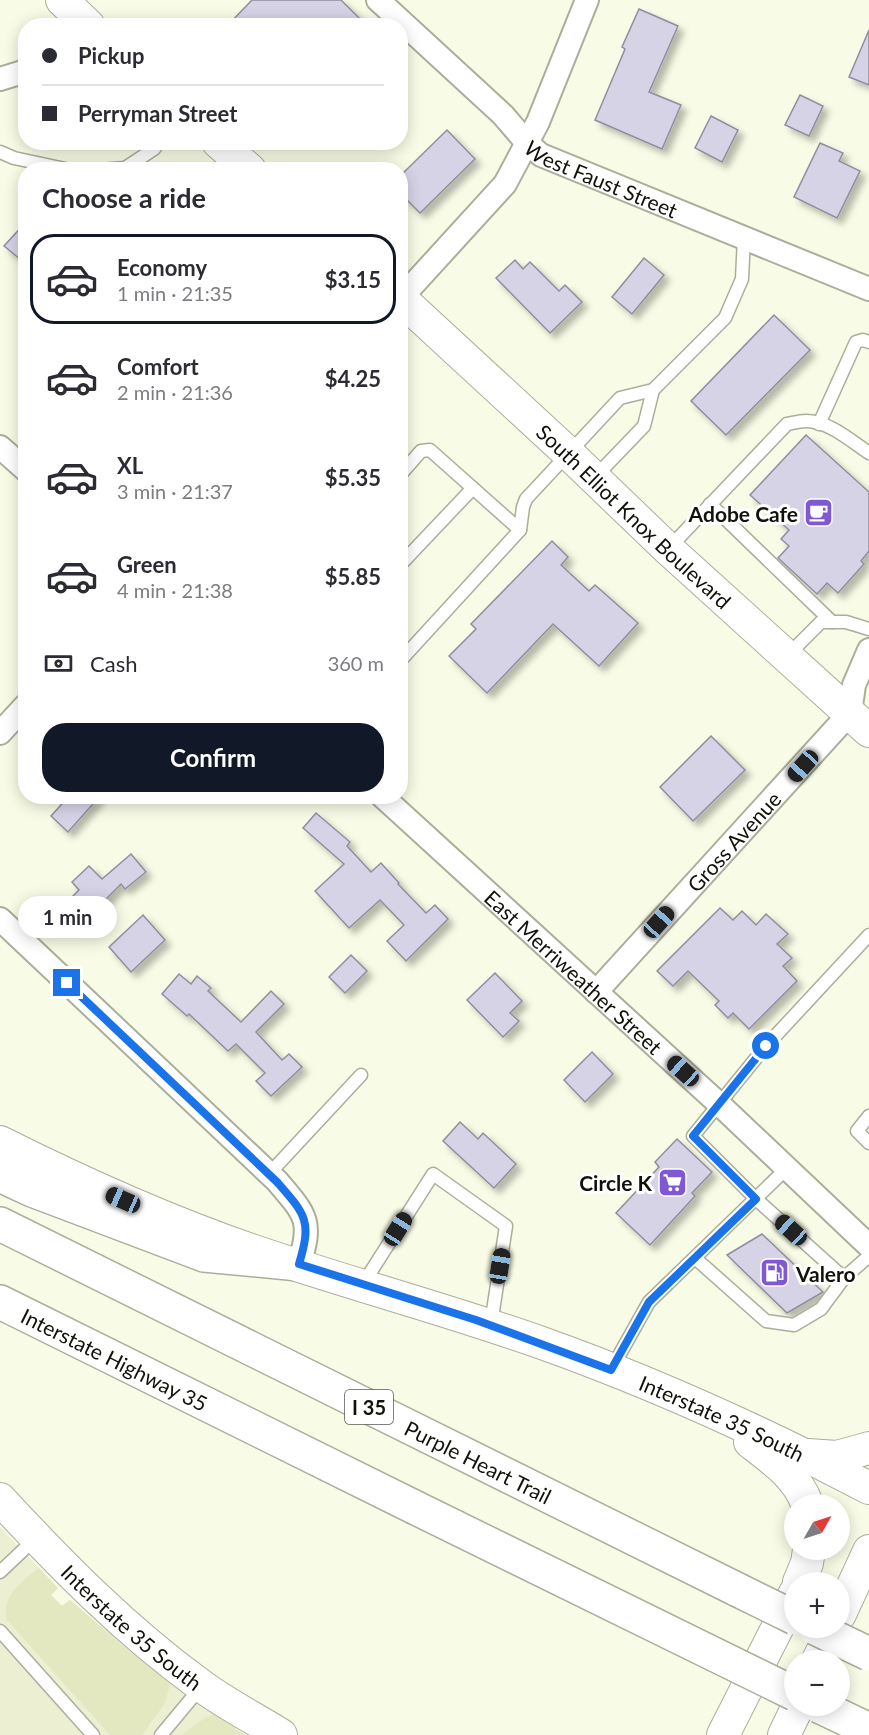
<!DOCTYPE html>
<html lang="en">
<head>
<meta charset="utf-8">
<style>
	body { margin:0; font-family:Lato,sans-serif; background:#f2f2f3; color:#2b2b33; height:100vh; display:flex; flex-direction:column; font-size:22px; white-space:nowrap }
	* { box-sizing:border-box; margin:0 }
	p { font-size:20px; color:#7c7c81 }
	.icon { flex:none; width:33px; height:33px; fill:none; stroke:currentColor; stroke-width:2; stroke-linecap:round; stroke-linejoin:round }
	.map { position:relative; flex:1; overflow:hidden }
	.side { position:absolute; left:18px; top:162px; width:390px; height:642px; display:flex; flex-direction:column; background:#fff; border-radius:24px; box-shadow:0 3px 15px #0003 }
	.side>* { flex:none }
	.hud { position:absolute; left:18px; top:18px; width:390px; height:132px; border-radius:24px; box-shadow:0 3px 15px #0003; display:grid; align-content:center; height:132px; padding:0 24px; background:#fff }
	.needle { width:39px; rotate:51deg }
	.buttons { position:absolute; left:784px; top:1494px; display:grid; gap:12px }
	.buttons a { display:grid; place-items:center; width:66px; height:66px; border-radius:50%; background:#fff; box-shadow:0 3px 15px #0003; font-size:30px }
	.end { position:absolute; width:27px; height:27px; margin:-14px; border:8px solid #1a73e8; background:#fff; box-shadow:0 0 0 3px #fff }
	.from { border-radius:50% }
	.bubble { position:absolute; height:42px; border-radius:21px; background:#fff; box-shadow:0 3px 15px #0003; font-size:20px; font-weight:700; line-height:42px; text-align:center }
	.car { position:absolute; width:18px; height:36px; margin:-18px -9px; border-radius:8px; box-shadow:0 0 4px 2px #0007; background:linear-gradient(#222 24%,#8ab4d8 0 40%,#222 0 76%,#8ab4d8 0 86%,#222 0) }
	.hud b { display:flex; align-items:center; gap:21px; height:57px; font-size:22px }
	.hud b+b { border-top:2px solid #e1e1e2 }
	.hud i { width:15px; height:15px; background:#2b2b33 }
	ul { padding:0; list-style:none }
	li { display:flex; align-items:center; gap:18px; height:90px; margin:0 12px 9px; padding:0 12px; border:3px solid transparent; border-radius:24px }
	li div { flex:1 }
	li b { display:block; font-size:22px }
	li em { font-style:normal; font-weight:700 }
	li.active { border-color:#111827 }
	li>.icon { width:54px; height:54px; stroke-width:1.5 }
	h2 { padding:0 24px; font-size:27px; line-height:72px }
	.pay { display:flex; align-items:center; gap:15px; height:66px; padding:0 24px; font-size:22px }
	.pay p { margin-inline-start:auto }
	.cta { display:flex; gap:12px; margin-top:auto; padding:12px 24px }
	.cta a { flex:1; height:69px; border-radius:24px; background:#111827; color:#fff; font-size:24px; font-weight:700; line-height:69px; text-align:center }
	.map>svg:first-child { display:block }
</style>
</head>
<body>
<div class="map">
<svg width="869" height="1735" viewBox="0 0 869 1735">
	<defs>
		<filter id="shadow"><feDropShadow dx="5.5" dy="5.5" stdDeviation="3" flood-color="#0004"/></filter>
	</defs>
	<rect width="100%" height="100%" fill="#f8fbe5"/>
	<!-- built -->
	<polygon fill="#ecefd2" points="0,1527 58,1588 51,1595 62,1606 70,1600 165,1680 245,1735 0,1735"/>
	<!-- green -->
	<g fill="#e3e8c1">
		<path d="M 39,1568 L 58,1588 L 51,1595 L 62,1606 L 70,1600 L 123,1646 L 170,1684 L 165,1703 L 142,1735 L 110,1735 L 7,1620 C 0,1597 23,1580 39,1568 Z"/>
		<polygon points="214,1714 245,1735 181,1735 202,1720"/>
	</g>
	<!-- building -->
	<g fill="#d6d3e7" stroke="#918da0" stroke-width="1.5" filter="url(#shadow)">
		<polygon points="252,0 341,0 367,26 227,26"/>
		<polygon points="639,9 678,26 649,92 681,105 662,149 595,120 625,49 622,47"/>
		<polygon points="869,30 869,85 849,77"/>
		<polygon points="800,95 823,106 809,136 785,125"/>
		<polygon points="711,116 738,130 722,162 695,148"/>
		<polygon points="447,130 475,159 420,213 400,193 400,176"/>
		<polygon points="820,143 843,153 839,161 860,171 837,218 794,197"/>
		<polygon points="26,222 26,264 4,246"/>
		<polygon points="644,258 664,275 632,314 612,297"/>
		<polygon points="515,260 523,269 530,262 559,291 565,285 582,302 550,333 496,278"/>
		<polygon points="774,315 810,350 726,435 691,401"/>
		<polygon points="806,435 869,492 869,551 861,561 864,564 838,593 827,583 817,594 778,558 789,546 781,539 789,530 750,495"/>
		<polygon points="552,541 568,557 561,565 589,591 595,585 638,623 599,666 553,624 487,693 449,656 476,629 471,624"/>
		<polygon points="711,736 745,770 693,821 660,787"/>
		<polygon points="69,796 100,796 68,832 51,816"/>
		<polygon points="316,813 350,842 347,846 371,872 381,863 399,883 398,884 426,913 435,905 448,919 406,961 387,941 404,925 380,900 349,928 315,891 344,864 303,828"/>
		<polygon points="131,854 146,872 125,889 121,884 91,914 73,896 79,890 72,882 89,866 102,879"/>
		<polygon points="720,908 733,920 742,911 756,925 766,914 788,934 777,944 792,958 783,966 797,981 749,1029 733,1013 728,1018 715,1005 719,1001 688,971 673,986 657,971"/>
		<polygon points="143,915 165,940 131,972 109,947"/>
		<polygon points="351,955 367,971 345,993 329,977"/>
		<polygon points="495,973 522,1001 510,1013 519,1021 503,1037 467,1000"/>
		<polygon points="179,974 191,984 197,976 211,988 208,991 241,1022 271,991 284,1004 256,1032 282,1060 289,1054 302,1067 271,1096 256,1081 265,1073 236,1044 228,1051 189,1014 187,1016 162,994"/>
		<polygon points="592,1052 613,1074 585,1102 564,1080"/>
		<polygon points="460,1122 478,1139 483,1133 516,1164 494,1188 443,1141"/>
		<polygon points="677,1139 712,1172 692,1193 695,1196 650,1245 616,1213 659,1167 655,1162"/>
		<polygon points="762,1234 823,1292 787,1313 727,1255"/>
	</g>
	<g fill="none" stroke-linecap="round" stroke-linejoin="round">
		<defs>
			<g id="lane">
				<polyline points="0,152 14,158 70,170"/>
				<polyline points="99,170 125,168 154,149 159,142"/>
				<polyline points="819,424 856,342 863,340 869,342"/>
				<polyline points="400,475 421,451 430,450 520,530"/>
				<polyline points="595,477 644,426 653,390 725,318 742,279 744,238"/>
				<polyline points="710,504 832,622"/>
				<path d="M 669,548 L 787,424 C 793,423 799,421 806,421 C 829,421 851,441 869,453"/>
				<polyline points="400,565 473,488"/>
				<polyline points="788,655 821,622 846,622 869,629"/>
				<polyline points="400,661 520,530 523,507 526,499 620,398 653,390"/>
				<polyline points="869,935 766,1046 693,1136 756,1199 844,1278 869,1256"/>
				<polyline points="869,1116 857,1131 869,1143"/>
				<polyline points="269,1174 361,1075"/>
				<polyline points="695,1258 766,1321 794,1325 821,1309 844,1278"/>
				<polyline points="363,1284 433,1174 506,1226 491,1324"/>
				<polyline points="612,1368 649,1302 787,1168"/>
				<polyline points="0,1572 36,1538"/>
				<polyline points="0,1631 93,1735"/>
				<polyline points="161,1735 201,1687"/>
			</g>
			<g id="street">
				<path id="s1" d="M 378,0 L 503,115 L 527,143 L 541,155 L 869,289"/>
				<polyline points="0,79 26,71"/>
				<polyline points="400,299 505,184 538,122 587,0"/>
				<polyline points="0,447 26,470"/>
				<polyline points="0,733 26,705"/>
				<path id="s2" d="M 382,796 L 718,1103 L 869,1246"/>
				<path d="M 0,919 L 277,1181 C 306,1215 313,1221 299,1264"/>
				<path id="s3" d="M 596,992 L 850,713 L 854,685 L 869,650"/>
			</g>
			<g id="secondary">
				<polyline points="62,0 89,26"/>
				<polyline points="218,142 250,170"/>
				<path id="s4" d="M 400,298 L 567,452 L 668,549 L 869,731"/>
				<path id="s5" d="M 0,1142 C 82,1183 164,1220 251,1250 C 347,1283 446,1309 542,1343 C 654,1383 764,1433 869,1488"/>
				<path d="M 750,1442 C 772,1459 798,1477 807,1504"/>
				<polyline points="808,1455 837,1457 869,1448"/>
				<path id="s6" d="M 0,1499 C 62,1566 125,1630 199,1684 C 224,1703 254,1718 281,1735"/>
				<polyline points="799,1582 807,1563 809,1550"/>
				<polyline points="840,1614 869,1551"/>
				<polyline points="818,1660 834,1628"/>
				<polyline points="723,1735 795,1593"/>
				<polyline points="784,1735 798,1706"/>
			</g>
			<g id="highway">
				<polyline points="0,1175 32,1190 204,1255 299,1264"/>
				<path id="s7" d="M 0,1224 L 738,1590"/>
				<path id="s8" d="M 0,1302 L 414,1507"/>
			</g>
		</defs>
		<!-- lane casing -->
		<use href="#lane" stroke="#abae9a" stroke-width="15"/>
		<!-- street casing -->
		<use href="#street" stroke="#abae9a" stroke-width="26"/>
		<!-- secondary casing -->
		<use href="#secondary" stroke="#abae9a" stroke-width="34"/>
		<!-- highway casing -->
		<use href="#highway" stroke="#abae9a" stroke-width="36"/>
		<!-- lane -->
		<use href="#lane" stroke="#fff" stroke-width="12"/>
		<!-- street -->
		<use href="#street" stroke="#fff" stroke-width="22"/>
		<!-- secondary -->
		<use href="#secondary" stroke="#fff" stroke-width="32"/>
		<!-- highway -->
		<use href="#highway" stroke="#fff" stroke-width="33"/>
		<defs>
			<g id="highway-bridge">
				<polyline points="414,1507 795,1694"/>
				<polyline points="738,1590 795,1618"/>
				<polyline points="815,1628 869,1654"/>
				<polyline points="819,1706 869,1730"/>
			</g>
		</defs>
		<!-- highway-bridge casing -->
		<use href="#highway-bridge" stroke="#abae9a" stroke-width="36" stroke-linecap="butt"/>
		<!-- highway-bridge -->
		<use href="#highway-bridge" stroke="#fff" stroke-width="33"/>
	</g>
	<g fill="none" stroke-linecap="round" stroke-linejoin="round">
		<!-- route -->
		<path stroke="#1a73e8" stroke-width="8" d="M 67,983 L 277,1182 C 306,1215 312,1221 299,1264 L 476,1320 L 611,1370 L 649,1302 L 756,1199 L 693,1136 L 766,1046"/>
	</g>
	<!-- icons -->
	<defs>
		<symbol id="cafe-square" viewBox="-11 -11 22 22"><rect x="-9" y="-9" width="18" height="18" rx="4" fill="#7e59d3" stroke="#fff"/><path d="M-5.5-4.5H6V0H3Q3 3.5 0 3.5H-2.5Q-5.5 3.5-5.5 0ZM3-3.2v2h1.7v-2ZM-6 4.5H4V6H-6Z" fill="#fff"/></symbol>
		<symbol id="supermarket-square" viewBox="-11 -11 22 22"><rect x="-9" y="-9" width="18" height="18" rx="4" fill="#7e59d3" stroke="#fff"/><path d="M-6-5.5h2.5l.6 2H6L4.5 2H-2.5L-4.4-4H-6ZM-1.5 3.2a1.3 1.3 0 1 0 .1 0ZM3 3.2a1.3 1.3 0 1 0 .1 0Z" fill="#fff"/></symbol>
		<symbol id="fuel-square" viewBox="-11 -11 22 22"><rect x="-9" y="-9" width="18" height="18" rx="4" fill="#7e59d3" stroke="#fff"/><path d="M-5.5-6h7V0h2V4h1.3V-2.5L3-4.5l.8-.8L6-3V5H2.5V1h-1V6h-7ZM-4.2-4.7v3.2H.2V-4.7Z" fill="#fff"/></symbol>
	</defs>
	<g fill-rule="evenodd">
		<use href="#cafe-square" x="802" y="496" width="33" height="33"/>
		<use href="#supermarket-square" x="656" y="1166" width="33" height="33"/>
		<use href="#fuel-square" x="758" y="1256" width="33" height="33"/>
	</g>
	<g text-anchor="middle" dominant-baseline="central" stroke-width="6" stroke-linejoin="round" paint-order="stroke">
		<!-- shield labels -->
		<rect fill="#fff" stroke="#595954" stroke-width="1.5" x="345" y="1390" width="48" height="34" rx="4.5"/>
		<g font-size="20" font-weight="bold" fill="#12120b">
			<text x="369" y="1407">I 35</text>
		</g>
		<!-- street labels -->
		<g font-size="21" fill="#12120b" stroke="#fff">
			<text stroke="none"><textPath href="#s1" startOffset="290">West Faust Street</textPath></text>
			<text stroke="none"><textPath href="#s4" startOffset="320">South Elliot Knox Boulevard</textPath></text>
			<text stroke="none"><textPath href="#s3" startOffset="204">Gross Avenue</textPath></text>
			<text stroke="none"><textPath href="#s2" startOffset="260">East Merriweather Street</textPath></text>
			<text stroke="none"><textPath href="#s8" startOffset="128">Interstate Highway 35</textPath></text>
			<text stroke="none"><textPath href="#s5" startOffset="774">Interstate 35 South</textPath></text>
			<text stroke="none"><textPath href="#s7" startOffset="534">Purple Heart Trail</textPath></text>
			<text stroke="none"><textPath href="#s6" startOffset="184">Interstate 35 South</textPath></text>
		</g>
		<!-- poi labels -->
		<g font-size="21" font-weight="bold" fill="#12120b" stroke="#fff" text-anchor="end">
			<text x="798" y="513">Adobe Cafe</text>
			<text x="652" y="1182">Circle K</text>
			<text x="796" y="1273" text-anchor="start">Valero</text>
		</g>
	</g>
</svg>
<div class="buttons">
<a><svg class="needle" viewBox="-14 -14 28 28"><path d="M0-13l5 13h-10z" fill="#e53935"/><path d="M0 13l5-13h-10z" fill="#7c7c81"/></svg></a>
<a>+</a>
<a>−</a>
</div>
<i class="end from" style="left:766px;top:1046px"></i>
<i class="end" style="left:67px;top:983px"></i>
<div class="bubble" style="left:18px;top:896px;width:99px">1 min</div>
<i class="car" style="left:803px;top:766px;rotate:222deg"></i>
<i class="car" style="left:659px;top:922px;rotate:42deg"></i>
<i class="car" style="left:683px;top:1071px;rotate:312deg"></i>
<i class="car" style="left:123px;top:1200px;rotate:294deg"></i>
<i class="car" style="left:398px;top:1229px;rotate:32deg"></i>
<i class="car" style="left:791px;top:1230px;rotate:312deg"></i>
<i class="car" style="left:500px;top:1266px;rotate:9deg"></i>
<div class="hud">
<b><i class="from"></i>Pickup</b>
<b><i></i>Perryman Street</b>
</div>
<section class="side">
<h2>Choose a ride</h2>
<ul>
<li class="active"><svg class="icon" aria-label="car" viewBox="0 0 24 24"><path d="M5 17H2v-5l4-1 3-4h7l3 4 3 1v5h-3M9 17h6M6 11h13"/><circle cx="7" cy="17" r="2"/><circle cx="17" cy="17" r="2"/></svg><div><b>Economy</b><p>1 min · 21:35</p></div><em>$3.15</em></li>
<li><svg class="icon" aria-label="car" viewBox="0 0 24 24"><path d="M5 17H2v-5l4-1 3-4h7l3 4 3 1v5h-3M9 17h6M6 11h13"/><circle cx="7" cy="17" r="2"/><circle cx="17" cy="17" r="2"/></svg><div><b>Comfort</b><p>2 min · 21:36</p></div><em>$4.25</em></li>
<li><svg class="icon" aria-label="car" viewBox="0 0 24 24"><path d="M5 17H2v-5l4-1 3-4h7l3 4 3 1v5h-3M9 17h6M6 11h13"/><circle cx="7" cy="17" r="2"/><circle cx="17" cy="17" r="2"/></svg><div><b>XL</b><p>3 min · 21:37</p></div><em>$5.35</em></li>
<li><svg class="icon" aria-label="car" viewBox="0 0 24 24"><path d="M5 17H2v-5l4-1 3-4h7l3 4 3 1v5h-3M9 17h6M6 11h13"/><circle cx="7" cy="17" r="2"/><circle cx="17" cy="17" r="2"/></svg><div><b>Green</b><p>4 min · 21:38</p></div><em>$5.85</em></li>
</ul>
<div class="pay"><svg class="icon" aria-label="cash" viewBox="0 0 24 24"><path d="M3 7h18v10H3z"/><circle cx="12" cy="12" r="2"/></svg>Cash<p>360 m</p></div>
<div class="cta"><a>Confirm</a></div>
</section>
</div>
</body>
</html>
